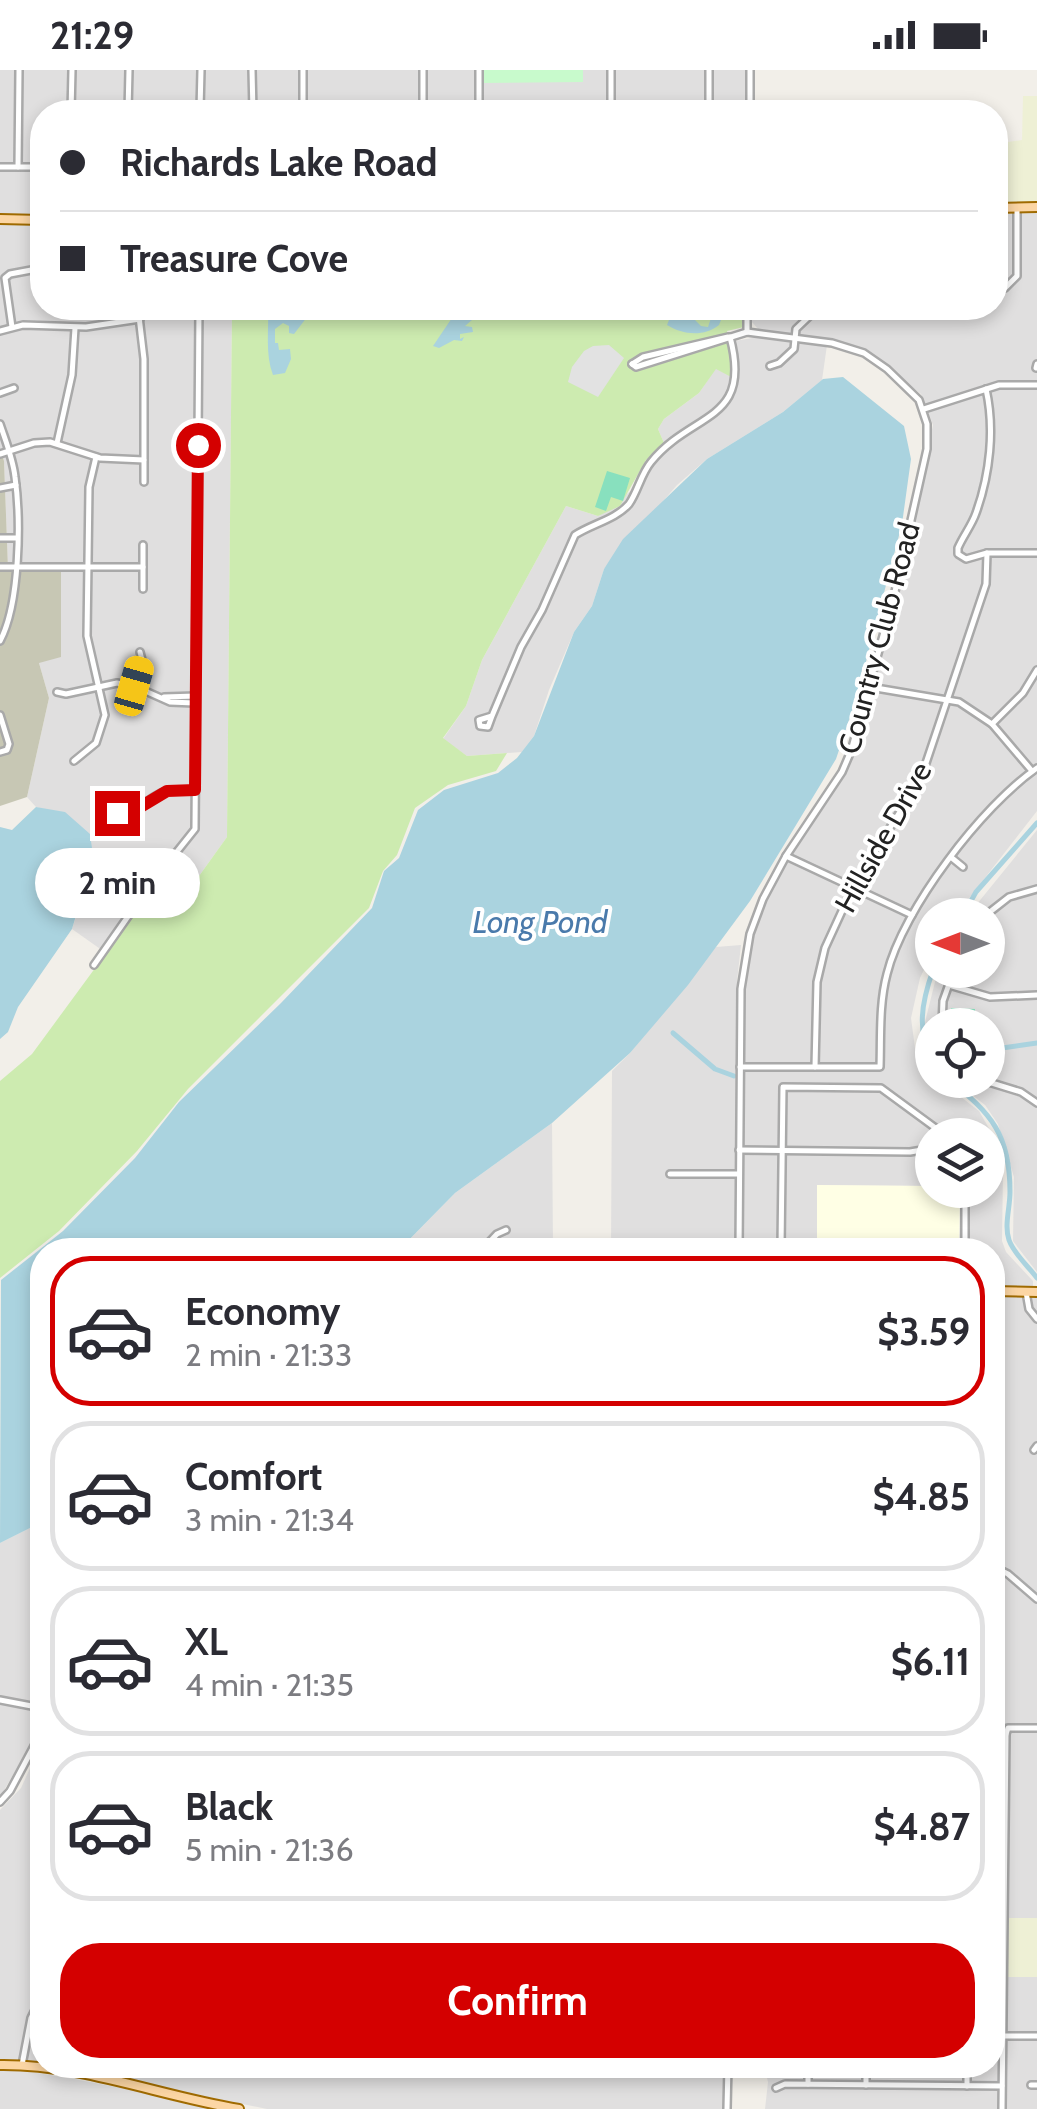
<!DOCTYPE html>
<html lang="en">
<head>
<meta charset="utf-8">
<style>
	body { margin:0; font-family:Cabin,sans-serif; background:#f2f2f3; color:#2b2b33; height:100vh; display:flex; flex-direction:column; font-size:38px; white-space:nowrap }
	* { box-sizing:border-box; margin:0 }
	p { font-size:32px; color:#7c7c81 }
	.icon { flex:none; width:55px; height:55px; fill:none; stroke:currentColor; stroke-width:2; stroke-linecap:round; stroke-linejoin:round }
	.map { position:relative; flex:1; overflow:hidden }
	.panel { position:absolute; left:30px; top:1168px; width:975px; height:840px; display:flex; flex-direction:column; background:#fff; border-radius:40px; box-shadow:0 5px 15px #0003 }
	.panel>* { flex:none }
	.top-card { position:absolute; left:30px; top:30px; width:978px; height:220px; border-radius:40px; box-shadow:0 5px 15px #0003; display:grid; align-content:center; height:220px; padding:0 30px; background:#fff }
	.needle { width:65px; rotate:270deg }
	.buttons { position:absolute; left:915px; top:828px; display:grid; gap:20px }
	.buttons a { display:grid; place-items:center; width:90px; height:90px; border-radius:50%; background:#fff; box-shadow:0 5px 15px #0003; font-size:50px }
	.end { position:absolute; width:45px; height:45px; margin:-22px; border:12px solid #d40000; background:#fff; box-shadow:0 0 0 5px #fff }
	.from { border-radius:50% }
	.bubble { position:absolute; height:70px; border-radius:35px; background:#fff; box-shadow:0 5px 15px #0003; font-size:32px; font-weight:700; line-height:70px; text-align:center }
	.car { position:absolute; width:30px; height:60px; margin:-30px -15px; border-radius:12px; box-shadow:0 0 8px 2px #0007; background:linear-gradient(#f5c518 24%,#345 0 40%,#f5c518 0 76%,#345 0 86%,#f5c518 0) }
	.top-card b { display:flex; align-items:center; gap:35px; height:95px; font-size:38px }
	.top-card b+b { border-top:2px solid #e1e1e2 }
	.top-card i { width:25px; height:25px; background:#2b2b33 }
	ul { padding:18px 0 0; list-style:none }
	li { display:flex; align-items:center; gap:30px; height:150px; margin:0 20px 15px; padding:0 10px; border:5px solid #e1e1e2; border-radius:40px }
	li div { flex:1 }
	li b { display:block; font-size:38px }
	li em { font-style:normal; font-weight:700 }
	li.active { border-color:#d40000 }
	li>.icon { width:90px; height:90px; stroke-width:1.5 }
	.primary-button { display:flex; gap:20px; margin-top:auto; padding:20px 30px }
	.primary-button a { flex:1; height:115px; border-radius:40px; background:#d40000; color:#fff; font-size:40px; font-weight:700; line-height:115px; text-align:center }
	.status { display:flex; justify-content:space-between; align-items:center; height:70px; padding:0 50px; background:#fff; direction:ltr }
	.status svg { height:28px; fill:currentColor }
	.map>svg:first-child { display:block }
</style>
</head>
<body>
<div class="status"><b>21:29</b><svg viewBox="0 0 49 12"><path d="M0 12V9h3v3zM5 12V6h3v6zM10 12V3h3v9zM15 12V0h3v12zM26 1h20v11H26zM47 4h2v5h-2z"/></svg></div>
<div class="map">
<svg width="1037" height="2039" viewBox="0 0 1037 2039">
	<rect width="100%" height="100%" fill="#f2efe9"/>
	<!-- residential -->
	<g fill="#e0dfdf">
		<polygon points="0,0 754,0 754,42 42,42 42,144 0,144"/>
		<polygon points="1037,143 1037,741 956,845 932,845 932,883 920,908 911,948 915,978 932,1004 932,1010 939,1010 979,1041 994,1067 1003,1101 1002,1171 1006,1182 1033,1211 1033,1220 993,1220 992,1180 959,1180 960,1120 988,1120 988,1065 932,1065 932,1116 817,1115 817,1180 741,1180 744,922 749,880 767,825 854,678 883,582 933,355 921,324 858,276 759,260 752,252 750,238 995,238 995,144"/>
		<polygon points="0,155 42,155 42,238 232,238 227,767 189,820 159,812 106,883 72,859 82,829 96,807 53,742 36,737 27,727 49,628 39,593 61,503 8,498 4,391 0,378"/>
		<polygon points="758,267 827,275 822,310 783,342 707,389 677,415 604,499 592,536 574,562 549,620 534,666 522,682 467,686 443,669 466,636 482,590 566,436 598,446 632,420 646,390 664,373 658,359 664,349 699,323 716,298 732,307 729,272"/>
		<polygon points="1037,760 1037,1202 1013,1171 1014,1107 998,1054 985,1035 953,1010 988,1010 988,955 932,955 932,985 925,952 938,900 988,900 988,845 968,845"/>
		<polygon points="741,875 737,911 735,1180 611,1180 612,1001 630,983 716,877"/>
		<polygon points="552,1053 553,1180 399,1180 455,1123"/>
		<polygon points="993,1225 1037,1226 1037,1848 1008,1849 1007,1906 1037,1907 1037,2039 765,2039 768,2012 764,1995 992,1995"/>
		<polygon points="42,1452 42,1656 0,1727 0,1473"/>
		<polygon points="42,1672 42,1993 0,1989 0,1740 21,1718"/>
		<polygon points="50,1995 724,1995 723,2039 267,2039"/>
		<polygon points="13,1999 74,2009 230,2039 0,2039 0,2000"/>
	</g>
	<!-- education -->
	<polygon fill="#ffffe5" points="817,1115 932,1116 932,1120 960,1120 959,1180 817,1180"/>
	<!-- construction -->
	<polygon fill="#c7c7b4" points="0,378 4,391 8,498 61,502 61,587 39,593 49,628 27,727 0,736"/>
	<!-- farmland -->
	<g fill="#eef0d5">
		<polygon points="1023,26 1037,26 1037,133 995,133 995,74 1022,70"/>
		<polygon points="1008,1848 1037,1848 1037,1907 1007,1907"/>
	</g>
	<!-- grass -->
	<polygon fill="#cdebb0" points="232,238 744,238 744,257 727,261 733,308 716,299 699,323 664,349 658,359 664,373 646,390 620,436 598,446 566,436 482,590 466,636 443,668 467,686 507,683 496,701 448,715 415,738 397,785 383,801 369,838 188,1019 137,1081 59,1161 0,1208 0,1011 32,984 159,811 189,820 227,767"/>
	<!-- park -->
	<polygon fill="#c8facc" points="482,0 583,0 583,12 482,13"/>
	<!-- pitch -->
	<g fill="#88e0be">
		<polygon points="607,401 630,408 623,431 611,427 606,441 595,437"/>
		<polygon points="951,938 975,939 974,955 950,955"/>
	</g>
	<!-- parking -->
	<polygon fill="#e2e2e2" points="609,275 624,288 598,327 568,312 572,297 584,281 593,276"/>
	<!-- water -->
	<g fill="#aad3df">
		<path d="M 268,238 L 314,238 L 294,264 L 289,263 L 289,256 L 283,253 L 275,259 L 275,273 L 278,273 L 279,280 L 290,279 L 291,289 L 285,303 L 273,305 C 265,284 269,260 268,238 Z"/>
		<polygon points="480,238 479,244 465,256 472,257 473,262 460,264 460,269 464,267 462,271 454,270 439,278 433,276 458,239"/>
		<path d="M 685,240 L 701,256 L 708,257 L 711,248 L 717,247 L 721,250 L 719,255 C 704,267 683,265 667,255 L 671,245 Z"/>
		<polygon points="843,307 904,356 911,389 902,454 857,626 836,689 750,831 688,915 630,983 552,1053 455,1123 399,1180 42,1180 42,1452 0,1473 1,1210 63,1161 135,1088 179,1032 281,933 372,838 384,801 399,788 418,740 444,720 498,703 517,688 534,666 574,562 592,536 604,499 623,469 707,389 783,342 823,309"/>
		<polygon points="36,737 65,742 90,764 96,807 81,829 72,859 18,937 8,962 0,969 0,757 12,760"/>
	</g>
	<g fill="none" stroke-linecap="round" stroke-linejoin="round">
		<!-- canal -->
		<g stroke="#aad3df" stroke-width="5">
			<polyline points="963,845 976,822 1037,753"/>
			<polyline points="673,963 715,999 734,1006"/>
			<polyline points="988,980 1037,973"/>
			<path d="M 932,992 C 917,960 921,934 933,900"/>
			<path d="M 949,1010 C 992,1044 1010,1065 1010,1122 C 1010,1138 1004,1155 1009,1170 C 1014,1184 1028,1196 1037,1208"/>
		</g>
		<defs>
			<g id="minor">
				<polyline points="252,0 253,42"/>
				<polyline points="303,0 303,39"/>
				<polyline points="423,0 423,39"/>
				<polyline points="611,0 611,42"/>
				<polyline points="709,0 709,42"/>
				<polyline points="129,38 709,37"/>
				<polyline points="200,40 201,0"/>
				<polyline points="71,42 72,0"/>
				<polyline points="128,42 129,0"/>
				<polyline points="479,42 479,0"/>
				<polyline points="750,42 750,0"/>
				<polyline points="0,97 42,97"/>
				<polyline points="18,97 19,0"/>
				<polyline points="995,219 1005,218 1017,206 1017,137"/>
				<polyline points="138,238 144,289 144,412"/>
				<polyline points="12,257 5,208 10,204 42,198"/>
				<polyline points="0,261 23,255 86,257 140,249"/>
				<polyline points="747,262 747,238"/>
				<polyline points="632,294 636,297 747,262 832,273 864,283 887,299 919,330 927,354 927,379 894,526 851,681 842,702 786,786 763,829 750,864 741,919 739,1180"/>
				<polyline points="632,294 643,287 728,267"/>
				<polyline points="770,296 779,293 794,279 796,259 818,238"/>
				<polyline points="1036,298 1037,294"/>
				<path d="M 986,319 C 995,359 990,404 976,443 C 972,455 963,466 958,478 L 958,484 L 966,489 L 987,483 L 1037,483"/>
				<polyline points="0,323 14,318"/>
				<polyline points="924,339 999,315 1037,315"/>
				<path d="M 0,354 C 6,372 13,389 15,407 C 21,450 20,534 0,571"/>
				<polyline points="57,373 72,305 75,258"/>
				<polyline points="0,384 34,373 50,372 100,388 144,390"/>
				<polyline points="0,418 16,415"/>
				<polyline points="0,468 16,468"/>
				<polyline points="0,497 143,497"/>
				<polyline points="143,519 143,475"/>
				<polyline points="134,616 142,590 140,582"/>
				<polyline points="870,617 959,632 992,654 1032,701"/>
				<polyline points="57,622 66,624 117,613 134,616 170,632 194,633"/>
				<polyline points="164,627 196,626"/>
				<polyline points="0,645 9,674 7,680 0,682"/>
				<path d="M 492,646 L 488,657 L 480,656 L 479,650 L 492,646 L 521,577 L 542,540 L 575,465 C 592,454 616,449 629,434 C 638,421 641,404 651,392 C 692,341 753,353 730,267"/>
				<polyline points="992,654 1023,623 1037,600"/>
				<polyline points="74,691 96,673 105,645 87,566 89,417 96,387"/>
				<path d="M 102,732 C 128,758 137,734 161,723 C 171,719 184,720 195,721"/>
				<polyline points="786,786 912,845"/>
				<polyline points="952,788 963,797"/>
				<polyline points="986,845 1009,827 1037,819"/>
				<polyline points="94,895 148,818 195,759 199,238"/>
				<polyline points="949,915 990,927 1037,925"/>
				<polyline points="942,955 943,931 954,900"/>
				<path d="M 740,997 L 880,997 C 881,966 879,934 887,904 C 903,839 982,736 1037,698"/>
				<polyline points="815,997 817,912 825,878 853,817 921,708 986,514 987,483"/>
				<polyline points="982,1010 1021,1022 1037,1033"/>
				<polyline points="739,1080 910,1082 922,1080 932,1073"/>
				<polyline points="670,1104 739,1104"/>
				<polyline points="965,1120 965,1180"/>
				<polyline points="781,1177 783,1017 881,1018 945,1065"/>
				<polyline points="482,1180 497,1164 506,1160"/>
				<polyline points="1026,1222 1029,1239 1037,1249"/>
				<polyline points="1034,1380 1037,1376"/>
				<polyline points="992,1496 1008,1504 1037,1529"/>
				<polyline points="0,1630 42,1638"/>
				<polyline points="992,1664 1006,1664"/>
				<polyline points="0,1732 10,1721 42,1661"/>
				<polyline points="1002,1966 1037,1966"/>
				<polyline points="22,1995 31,1948 42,1926"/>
				<polyline points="808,2014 808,1995"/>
				<polyline points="866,2015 866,1995"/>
				<polyline points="1031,2015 1037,2015"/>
				<polyline points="967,2016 967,1995"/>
				<polyline points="776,2018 785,2014 1002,2016"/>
				<polyline points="727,2039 728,1995"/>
				<polyline points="1002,2039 1006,1664 1008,1658 1037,1658"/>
			</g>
			<g id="major">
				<polyline points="995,138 1037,137"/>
				<polyline points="0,149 42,150"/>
				<polyline points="992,1221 1037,1222"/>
				<path d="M 0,1995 C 81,1994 160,2026 239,2039"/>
			</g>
		</defs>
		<!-- minor casing -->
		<use href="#minor" stroke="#a9a9a9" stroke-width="10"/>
		<!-- major casing -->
		<use href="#major" stroke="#a06b00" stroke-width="12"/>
		<!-- minor -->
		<use href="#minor" stroke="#fff" stroke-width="5"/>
		<!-- major -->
		<use href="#major" stroke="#fcd6a4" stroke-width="8"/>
	</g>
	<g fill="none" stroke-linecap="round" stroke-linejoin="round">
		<!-- route -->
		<polyline stroke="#d40000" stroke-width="12" points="117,743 132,742 167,721 195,720 198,375"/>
	</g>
	<g text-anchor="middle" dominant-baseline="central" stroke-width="8" stroke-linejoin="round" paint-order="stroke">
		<!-- street labels -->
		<g font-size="30" fill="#222" stroke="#fff">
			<text transform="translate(879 568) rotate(-75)">Country Club Road</text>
			<text transform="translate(883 767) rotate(-61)">Hillside Drive</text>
		</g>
		<!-- water labels -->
		<g font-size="32" font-style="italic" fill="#4a7aab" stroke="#fff">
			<text x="540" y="851">Long Pond</text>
		</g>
	</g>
</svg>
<div class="buttons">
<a><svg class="needle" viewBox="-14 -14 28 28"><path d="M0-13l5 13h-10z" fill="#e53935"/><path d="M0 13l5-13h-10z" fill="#7c7c81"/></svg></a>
<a><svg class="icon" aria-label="locate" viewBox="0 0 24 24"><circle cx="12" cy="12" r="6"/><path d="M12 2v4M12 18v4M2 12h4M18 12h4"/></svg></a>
<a><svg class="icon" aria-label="layers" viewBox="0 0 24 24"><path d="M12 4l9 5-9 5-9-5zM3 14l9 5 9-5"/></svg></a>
</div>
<i class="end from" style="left:198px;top:375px"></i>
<i class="end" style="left:117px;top:743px"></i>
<div class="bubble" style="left:35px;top:778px;width:165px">2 min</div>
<i class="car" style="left:134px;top:616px;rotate:16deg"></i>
<div class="top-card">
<b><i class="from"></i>Richards Lake Road</b>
<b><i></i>Treasure Cove</b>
</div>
<section class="panel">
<ul>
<li class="active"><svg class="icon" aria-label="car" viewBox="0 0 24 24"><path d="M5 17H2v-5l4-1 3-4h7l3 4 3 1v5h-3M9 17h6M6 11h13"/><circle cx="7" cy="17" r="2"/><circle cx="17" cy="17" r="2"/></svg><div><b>Economy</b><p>2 min · 21:33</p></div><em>$3.59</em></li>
<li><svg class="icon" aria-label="car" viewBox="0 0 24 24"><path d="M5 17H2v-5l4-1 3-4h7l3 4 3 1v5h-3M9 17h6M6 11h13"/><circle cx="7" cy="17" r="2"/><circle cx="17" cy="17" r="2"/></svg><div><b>Comfort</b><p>3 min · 21:34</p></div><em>$4.85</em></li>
<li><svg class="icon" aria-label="car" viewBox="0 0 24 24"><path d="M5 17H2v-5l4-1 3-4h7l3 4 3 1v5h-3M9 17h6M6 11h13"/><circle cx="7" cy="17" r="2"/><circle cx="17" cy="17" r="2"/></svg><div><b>XL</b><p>4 min · 21:35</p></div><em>$6.11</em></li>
<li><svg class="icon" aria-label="car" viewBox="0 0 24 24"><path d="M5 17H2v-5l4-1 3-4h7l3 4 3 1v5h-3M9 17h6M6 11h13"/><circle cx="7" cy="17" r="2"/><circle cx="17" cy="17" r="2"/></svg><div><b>Black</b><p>5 min · 21:36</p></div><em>$4.87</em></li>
</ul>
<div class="primary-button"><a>Confirm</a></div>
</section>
</div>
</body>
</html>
